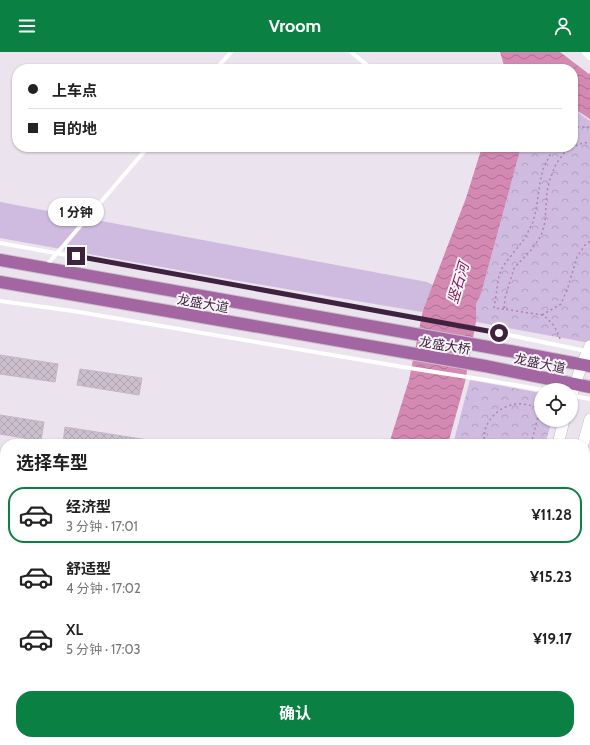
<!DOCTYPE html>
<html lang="zh">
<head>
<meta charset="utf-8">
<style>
	body { margin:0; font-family:Cabin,"Noto Sans SC",sans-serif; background:#f2f2f2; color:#222; height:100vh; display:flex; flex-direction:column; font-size:15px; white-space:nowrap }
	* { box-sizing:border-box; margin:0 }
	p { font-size:13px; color:#767676 }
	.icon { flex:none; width:22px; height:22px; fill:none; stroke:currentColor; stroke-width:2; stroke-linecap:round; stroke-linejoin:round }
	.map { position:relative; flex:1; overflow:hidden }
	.sheet { position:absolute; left:0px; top:387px; width:590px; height:306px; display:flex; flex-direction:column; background:#fff; border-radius:16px 16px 0 0; box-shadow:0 1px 3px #0004 }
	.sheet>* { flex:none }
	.hud { position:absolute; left:12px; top:12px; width:566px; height:88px; border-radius:16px; box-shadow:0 1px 3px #0004; display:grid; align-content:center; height:88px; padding:0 16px; background:#fff }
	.fabs { position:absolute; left:534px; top:331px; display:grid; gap:8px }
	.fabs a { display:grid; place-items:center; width:44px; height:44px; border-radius:50%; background:#fff; box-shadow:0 1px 3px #0004; font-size:20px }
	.end { position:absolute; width:18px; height:18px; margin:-9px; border:5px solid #3f223f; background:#fff; box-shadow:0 0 0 2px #fff }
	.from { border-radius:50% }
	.bubble { position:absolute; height:28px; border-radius:14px; background:#fff; box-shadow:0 1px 3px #0004; font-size:13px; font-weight:700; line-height:28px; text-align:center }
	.hud b { display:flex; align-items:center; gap:14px; height:38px; font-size:15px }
	.hud b+b { border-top:1px solid #e0e0e0 }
	.hud i { width:10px; height:10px; background:#222 }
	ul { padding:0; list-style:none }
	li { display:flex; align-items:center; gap:12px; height:56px; margin:0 8px 6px; padding:0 8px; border:2px solid transparent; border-radius:16px }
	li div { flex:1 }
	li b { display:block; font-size:15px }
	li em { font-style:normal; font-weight:700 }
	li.active { border-color:#0b8043 }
	li>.icon { width:36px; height:36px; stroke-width:1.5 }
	h2 { padding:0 16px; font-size:18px; line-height:48px }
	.cta { display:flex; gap:8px; margin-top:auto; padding:8px 16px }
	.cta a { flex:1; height:46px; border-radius:16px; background:#0b8043; color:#fff; font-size:16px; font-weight:700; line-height:46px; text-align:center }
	header { display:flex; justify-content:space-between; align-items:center; height:52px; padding:0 16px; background:#0b8043; color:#fff; font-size:18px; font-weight:700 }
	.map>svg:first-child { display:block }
</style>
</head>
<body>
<header><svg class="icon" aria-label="menu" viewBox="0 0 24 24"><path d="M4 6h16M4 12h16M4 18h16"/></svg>Vroom<svg class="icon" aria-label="person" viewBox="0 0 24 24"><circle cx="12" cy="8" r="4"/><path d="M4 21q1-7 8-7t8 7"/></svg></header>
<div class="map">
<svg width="590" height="693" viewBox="0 0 590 693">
	<defs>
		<pattern id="park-crowns" width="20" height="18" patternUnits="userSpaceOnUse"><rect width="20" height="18" fill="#cfbbdf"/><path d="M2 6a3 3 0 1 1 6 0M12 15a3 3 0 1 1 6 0" fill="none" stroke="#b3a0c0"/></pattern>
		<pattern id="water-waves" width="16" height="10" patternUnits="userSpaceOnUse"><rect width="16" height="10" fill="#d489b3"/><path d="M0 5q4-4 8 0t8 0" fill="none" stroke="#ad7093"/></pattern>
		<pattern id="building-cross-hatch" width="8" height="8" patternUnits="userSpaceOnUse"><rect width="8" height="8" fill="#cbbfce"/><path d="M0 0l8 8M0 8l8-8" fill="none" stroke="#afa4b2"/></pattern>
	</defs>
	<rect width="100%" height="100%" fill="#ebe3ed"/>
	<!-- built -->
	<polygon fill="#dfd4e1" points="517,688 546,688 575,693 516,693"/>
	<!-- green -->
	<polygon fill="#cfbbdf" points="0,150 427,230 433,233 422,260 245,230 0,186"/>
	<!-- park -->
	<g fill="url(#park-crowns)">
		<polygon points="573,57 590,69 590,291 476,270 476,252 481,242 521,95 573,95"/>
		<polygon points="470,328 541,341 541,368 552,368 545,392 453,392"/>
		<polygon points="372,688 457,688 456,693 371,693"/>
	</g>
	<!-- water -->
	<g fill="url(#water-waves)">
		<polygon points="500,0 560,0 589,22 590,21 590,67 573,56 573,17 505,17"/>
		<polygon points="482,95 521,95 481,242 476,252 476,270 465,330 448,392 389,392 409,328 423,258 466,146"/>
		<polygon points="298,688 369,688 368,693 296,693"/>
	</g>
	<!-- building -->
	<g fill="url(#building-cross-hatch)" stroke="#c5b5c7">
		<polygon points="0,303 58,312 55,330 0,322"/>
		<polygon points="80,317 142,326 139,343 77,333"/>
		<polygon points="0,363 44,370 41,389 0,382"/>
		<polygon points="65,375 148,388 147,392 69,392 63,391"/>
	</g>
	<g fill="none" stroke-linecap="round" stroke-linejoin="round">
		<defs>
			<g id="secondary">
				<polyline points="571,345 582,312 590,294"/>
				<polyline points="558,392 564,368"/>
				<polyline points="583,392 590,367"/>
				<polyline points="0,619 5,620"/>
				<polyline points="139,693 140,688"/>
				<polyline points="477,693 478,688"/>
				<polyline points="498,693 500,688"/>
			</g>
			<g id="primary">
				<polyline points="0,208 488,295 590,314"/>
				<polyline points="0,230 485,314 590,335"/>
			</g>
		</defs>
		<!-- secondary casing -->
		<use href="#secondary" stroke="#cbb6cd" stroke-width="12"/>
		<!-- primary casing -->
		<use href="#primary" stroke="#c9c1c9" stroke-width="14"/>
		<!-- path -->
		<g stroke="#b082b2" stroke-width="1.5" stroke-dasharray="2 3" stroke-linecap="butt">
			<polyline points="573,78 578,75 590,75"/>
			<polyline points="504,257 494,256 499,224 503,214 525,186 533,170 536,158 540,131 543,117 554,95"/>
			<polyline points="542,263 561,252 568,235 577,205 585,193 590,189"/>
			<path d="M 560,287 C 557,277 551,268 542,263 L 504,257 L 505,246 L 514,216 L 532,197 L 541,184 L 545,170 L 547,139 L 550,127 L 556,112 L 565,100 L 579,92 L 590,90"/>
			<path d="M 485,392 C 484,389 484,386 484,383 C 486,367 500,354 516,352 C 524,351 532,354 540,356"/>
			<polyline points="531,392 541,353"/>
			<polyline points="390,693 390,688"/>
		</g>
		<!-- lane -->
		<g stroke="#fff" stroke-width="4">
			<polyline points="351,0 372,17"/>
			<polyline points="216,17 231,0"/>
			<polyline points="0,191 499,281 586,299"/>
			<polyline points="46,214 148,95"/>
			<polyline points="0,249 73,259 403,315 486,328 543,338"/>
			<polyline points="573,344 590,347"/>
			<polyline points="446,688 466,693"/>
			<polyline points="433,693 434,688"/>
		</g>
		<!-- street -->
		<g stroke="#fff" stroke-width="8">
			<polyline points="586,0 590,4"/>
			<polyline points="585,683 590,684"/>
		</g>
		<!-- secondary -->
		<use href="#secondary" stroke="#fff" stroke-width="11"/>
		<!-- primary -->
		<use href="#primary" stroke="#a466a3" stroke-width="12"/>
	</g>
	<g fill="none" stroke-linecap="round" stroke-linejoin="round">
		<!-- route -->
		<polyline stroke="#3f223f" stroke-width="5" points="76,204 499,281"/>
	</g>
	<g text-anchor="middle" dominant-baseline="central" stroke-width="4" stroke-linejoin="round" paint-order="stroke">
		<!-- street labels -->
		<g font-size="13" fill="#3f223f" stroke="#f8f3f9">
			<text transform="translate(203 251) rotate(10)">龙盛大道</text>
			<text transform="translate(445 293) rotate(9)">龙盛大桥</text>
			<text transform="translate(540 311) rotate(12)">龙盛大道</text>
		</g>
		<!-- water labels -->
		<g font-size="14" font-style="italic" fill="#7d1a51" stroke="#f8f3f9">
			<text transform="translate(458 231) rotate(-73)">竖石河</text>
		</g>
	</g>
</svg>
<div class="fabs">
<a><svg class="icon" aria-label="locate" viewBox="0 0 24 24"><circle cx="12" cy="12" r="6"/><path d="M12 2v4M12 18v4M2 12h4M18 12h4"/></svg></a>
</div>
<i class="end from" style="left:499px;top:281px"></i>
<i class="end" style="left:76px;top:204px"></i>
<div class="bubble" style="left:48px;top:146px;width:56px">1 分钟</div>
<div class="hud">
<b><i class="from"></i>上车点</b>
<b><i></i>目的地</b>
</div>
<section class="sheet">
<h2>选择车型</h2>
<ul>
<li class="active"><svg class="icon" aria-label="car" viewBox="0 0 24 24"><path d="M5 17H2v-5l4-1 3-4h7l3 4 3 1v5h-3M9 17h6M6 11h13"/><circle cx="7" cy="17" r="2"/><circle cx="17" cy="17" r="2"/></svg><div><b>经济型</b><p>3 分钟 · 17:01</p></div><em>¥11.28</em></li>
<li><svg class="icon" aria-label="car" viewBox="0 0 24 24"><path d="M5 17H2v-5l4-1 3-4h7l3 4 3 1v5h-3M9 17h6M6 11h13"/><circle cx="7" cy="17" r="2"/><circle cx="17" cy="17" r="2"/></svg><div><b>舒适型</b><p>4 分钟 · 17:02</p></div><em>¥15.23</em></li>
<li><svg class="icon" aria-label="car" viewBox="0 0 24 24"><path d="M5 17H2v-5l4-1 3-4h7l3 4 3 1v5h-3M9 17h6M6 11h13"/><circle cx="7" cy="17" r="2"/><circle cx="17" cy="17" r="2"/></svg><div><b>XL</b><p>5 分钟 · 17:03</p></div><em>¥19.17</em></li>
</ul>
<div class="cta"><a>确认</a></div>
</section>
</div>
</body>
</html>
